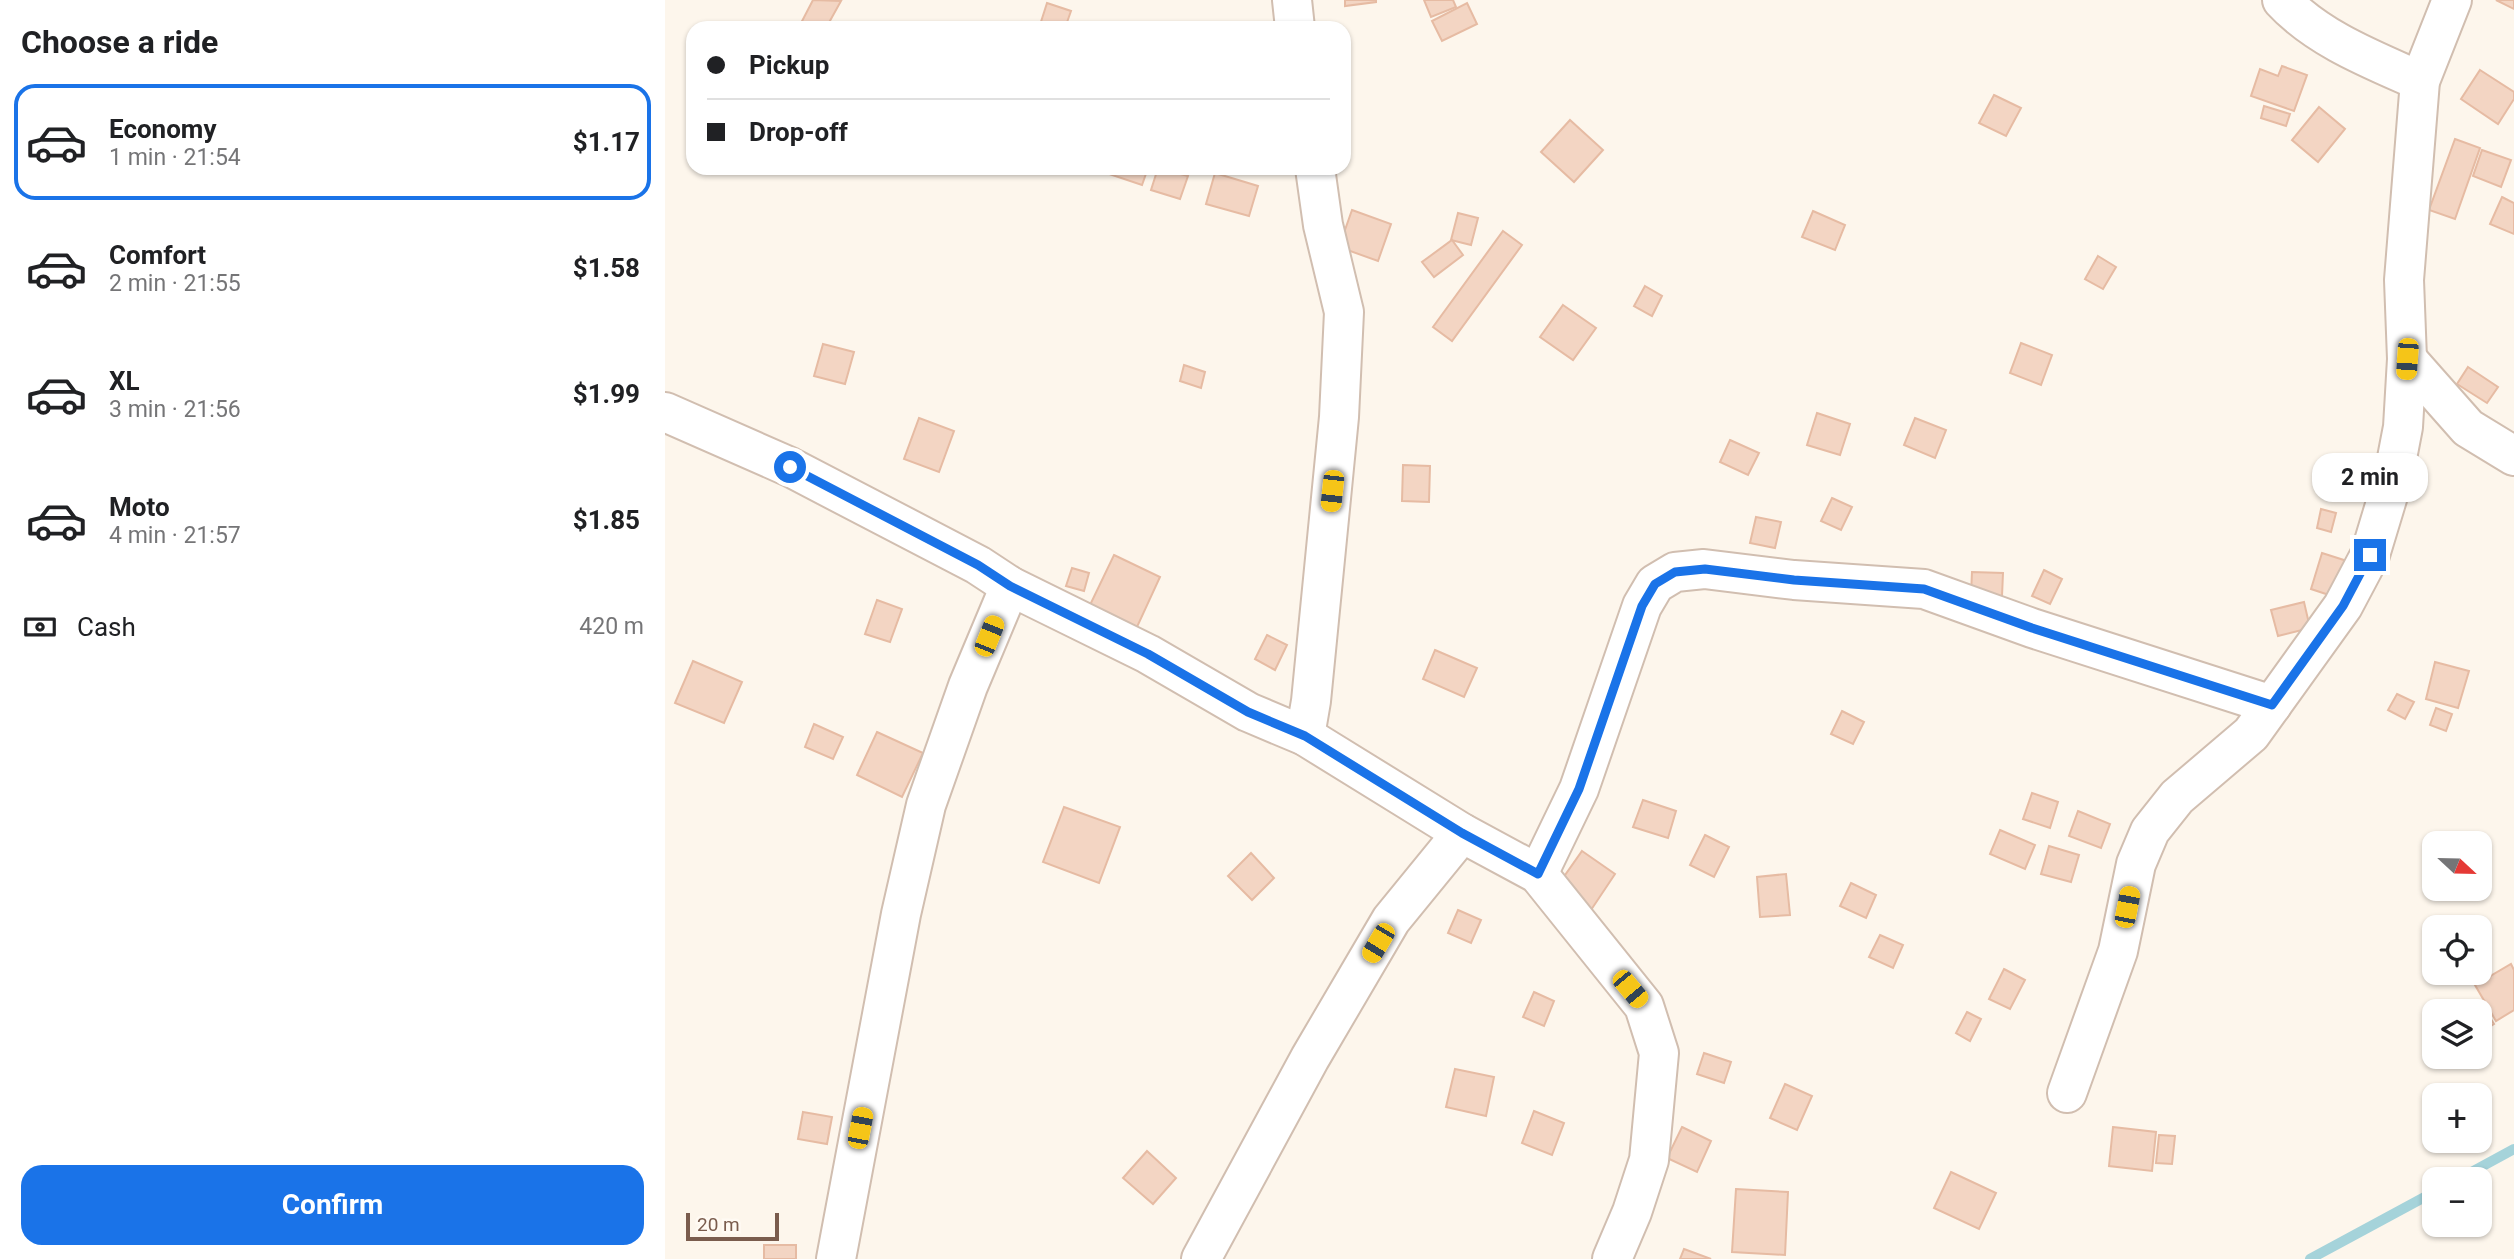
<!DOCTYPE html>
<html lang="en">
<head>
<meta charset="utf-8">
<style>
	body { margin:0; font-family:Roboto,sans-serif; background:#f6f6f6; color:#202124; height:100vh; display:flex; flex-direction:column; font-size:26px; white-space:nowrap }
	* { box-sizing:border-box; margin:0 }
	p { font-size:23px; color:#757577 }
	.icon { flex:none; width:38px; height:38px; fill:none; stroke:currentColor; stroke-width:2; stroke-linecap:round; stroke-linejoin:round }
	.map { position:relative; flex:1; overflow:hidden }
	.drawer { display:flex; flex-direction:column; background:#fff; width:665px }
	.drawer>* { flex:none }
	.banner { position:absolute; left:21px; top:21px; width:665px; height:154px; border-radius:21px; box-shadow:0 2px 5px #0004; display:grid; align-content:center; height:154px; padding:0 21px; background:#fff }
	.needle { width:46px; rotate:112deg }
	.tools { position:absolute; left:1757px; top:831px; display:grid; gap:14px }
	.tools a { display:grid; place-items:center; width:70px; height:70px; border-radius:14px; background:#fff; box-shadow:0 2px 5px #0004; font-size:35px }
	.scale { position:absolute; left:21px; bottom:18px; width:93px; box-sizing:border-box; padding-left:7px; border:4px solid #7a5c4d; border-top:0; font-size:19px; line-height:24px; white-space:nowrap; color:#7a5c4d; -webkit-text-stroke:5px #fffaf3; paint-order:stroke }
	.end { position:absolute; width:32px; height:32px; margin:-16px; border:9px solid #1a73e8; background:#fff; box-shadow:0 0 0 4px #fff }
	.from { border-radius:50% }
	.bubble { position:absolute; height:49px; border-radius:21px; background:#fff; box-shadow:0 2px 5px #0004; font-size:23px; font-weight:700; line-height:49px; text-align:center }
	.car { position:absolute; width:21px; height:42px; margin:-21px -10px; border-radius:9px; box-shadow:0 0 5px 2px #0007; background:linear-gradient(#f5c518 24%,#345 0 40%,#f5c518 0 76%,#345 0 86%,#f5c518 0) }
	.banner b { display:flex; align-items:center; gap:24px; height:66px; font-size:26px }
	.banner b+b { border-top:2px solid #e0e0e0 }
	.banner i { width:18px; height:18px; background:#202124 }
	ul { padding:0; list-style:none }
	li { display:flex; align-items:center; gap:21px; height:116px; margin:0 14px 10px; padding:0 7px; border:4px solid transparent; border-radius:21px }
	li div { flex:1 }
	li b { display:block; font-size:26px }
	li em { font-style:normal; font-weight:700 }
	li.on { border-color:#1a73e8 }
	li>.icon { width:63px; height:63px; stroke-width:1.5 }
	h2 { padding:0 21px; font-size:32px; line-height:84px }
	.pay { display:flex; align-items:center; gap:18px; height:77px; padding:0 21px; font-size:26px }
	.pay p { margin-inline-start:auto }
	.primary-button { display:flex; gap:14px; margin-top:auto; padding:14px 21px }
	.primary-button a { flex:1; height:80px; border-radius:21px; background:#1a73e8; color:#fff; font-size:28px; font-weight:700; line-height:80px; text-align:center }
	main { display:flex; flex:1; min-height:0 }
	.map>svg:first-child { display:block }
</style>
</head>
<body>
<main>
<section class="drawer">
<h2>Choose a ride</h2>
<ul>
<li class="on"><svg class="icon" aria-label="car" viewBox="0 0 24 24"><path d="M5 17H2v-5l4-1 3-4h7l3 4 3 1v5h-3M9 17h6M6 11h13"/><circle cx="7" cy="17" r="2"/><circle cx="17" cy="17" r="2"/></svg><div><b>Economy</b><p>1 min · 21:54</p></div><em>$1.17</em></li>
<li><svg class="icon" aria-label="car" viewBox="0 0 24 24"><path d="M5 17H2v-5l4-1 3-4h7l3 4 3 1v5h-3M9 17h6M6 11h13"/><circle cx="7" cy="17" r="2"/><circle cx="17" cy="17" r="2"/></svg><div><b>Comfort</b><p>2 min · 21:55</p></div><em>$1.58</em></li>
<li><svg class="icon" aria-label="car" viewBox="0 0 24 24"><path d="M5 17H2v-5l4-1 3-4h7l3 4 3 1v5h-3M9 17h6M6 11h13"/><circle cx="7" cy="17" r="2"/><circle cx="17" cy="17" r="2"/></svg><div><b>XL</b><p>3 min · 21:56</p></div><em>$1.99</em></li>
<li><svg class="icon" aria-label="car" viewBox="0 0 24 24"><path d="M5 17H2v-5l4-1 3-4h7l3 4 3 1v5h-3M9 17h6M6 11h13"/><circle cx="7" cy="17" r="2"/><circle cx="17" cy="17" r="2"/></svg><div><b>Moto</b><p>4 min · 21:57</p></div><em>$1.85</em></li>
</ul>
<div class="pay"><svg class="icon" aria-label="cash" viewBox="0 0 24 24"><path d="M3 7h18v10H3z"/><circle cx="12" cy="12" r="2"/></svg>Cash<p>420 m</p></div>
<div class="primary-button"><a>Confirm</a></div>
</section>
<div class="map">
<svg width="1849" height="1259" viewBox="0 0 1849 1259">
	<rect width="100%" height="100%" fill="#fdf6ec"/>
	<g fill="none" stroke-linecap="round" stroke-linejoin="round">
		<!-- stream -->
		<g stroke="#a5d3da" stroke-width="10">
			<polyline points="1792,1180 1849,1149"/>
			<polyline points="1645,1259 1769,1192"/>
		</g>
	</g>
	<!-- building -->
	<g fill="#f3d5c3" stroke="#e6bba3" stroke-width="2">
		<polygon points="148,0 176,1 161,28 142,28 135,25"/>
		<polygon points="680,0 711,0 711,2 680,6"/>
		<polygon points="759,0 788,0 791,7 766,17"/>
		<polygon points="1831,0 1849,0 1849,9"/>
		<polygon points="382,3 406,11 400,28 374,28"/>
		<polygon points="802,3 812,24 777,41 767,21"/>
		<polygon points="1617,66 1642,75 1629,111 1586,96 1595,69 1613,76"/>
		<polygon points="1815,70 1849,92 1849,99 1833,124 1796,99"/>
		<polygon points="1329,95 1356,108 1341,136 1314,123"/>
		<polygon points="1599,106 1625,114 1621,126 1596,118"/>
		<polygon points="1654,107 1680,129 1653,162 1627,140"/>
		<polygon points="905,120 938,150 909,182 876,152"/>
		<polygon points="1790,139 1815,148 1790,219 1764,210"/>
		<polygon points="1817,150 1846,160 1836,187 1808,176"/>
		<polygon points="440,168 483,168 477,185 438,172"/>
		<polygon points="493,168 523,176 515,199 486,190"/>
		<polygon points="550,173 593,186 584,216 541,204"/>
		<polygon points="1837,197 1849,203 1849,234 1825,224"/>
		<polygon points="687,210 726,224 713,261 674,247"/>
		<polygon points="1148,211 1180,225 1170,250 1137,237"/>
		<polygon points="793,213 813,218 806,245 786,240"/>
		<polygon points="838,231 857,245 787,341 768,327"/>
		<polygon points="787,240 798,255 769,277 757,262"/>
		<polygon points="1433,256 1451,267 1438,289 1420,279"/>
		<polygon points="980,286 997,296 987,316 969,306"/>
		<polygon points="898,305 931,328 908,360 875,337"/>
		<polygon points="1356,343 1387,355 1376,385 1345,373"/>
		<polygon points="158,344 189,352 180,384 149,376"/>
		<polygon points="519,365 540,372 536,388 515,381"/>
		<polygon points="1803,367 1833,387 1822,403 1792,384"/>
		<polygon points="1152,413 1185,424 1175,455 1142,445"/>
		<polygon points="254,418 289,431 274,472 239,459"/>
		<polygon points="1250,418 1281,430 1270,458 1239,445"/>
		<polygon points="1065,440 1094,453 1083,475 1055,462"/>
		<polygon points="738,465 765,466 764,502 737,501"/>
		<polygon points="1167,498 1187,507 1176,530 1156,521"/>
		<polygon points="1656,509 1671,513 1666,532 1652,528"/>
		<polygon points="1091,517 1116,522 1110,548 1085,543"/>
		<polygon points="1657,553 1685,562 1673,598 1646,589"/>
		<polygon points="449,555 495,577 472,627 425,605"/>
		<polygon points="407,568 424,573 419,591 401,586"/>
		<polygon points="1379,570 1397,579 1385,604 1367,596"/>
		<polygon points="1307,572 1338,573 1337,596 1306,595"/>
		<polygon points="212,600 237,609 225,642 200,634"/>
		<polygon points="1639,602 1645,628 1613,636 1606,610"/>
		<polygon points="602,635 622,645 610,670 590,659"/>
		<polygon points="770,650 812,668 799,697 758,679"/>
		<polygon points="28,661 77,682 59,723 10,703"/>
		<polygon points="1770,662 1804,671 1793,708 1761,699"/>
		<polygon points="1732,694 1749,702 1740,719 1723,710"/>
		<polygon points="1771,708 1787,714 1781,731 1765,725"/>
		<polygon points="1177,711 1199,722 1188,744 1166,734"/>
		<polygon points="149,724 178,737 168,759 140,747"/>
		<polygon points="212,732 258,753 237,797 192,775"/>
		<polygon points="1367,793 1393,802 1385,828 1358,819"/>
		<polygon points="978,800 1011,811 1003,838 968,827"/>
		<polygon points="399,807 455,827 434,883 378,862"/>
		<polygon points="1413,811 1445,824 1436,848 1404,836"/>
		<polygon points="1335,830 1370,845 1360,869 1325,854"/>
		<polygon points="1040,835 1064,847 1049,877 1025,865"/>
		<polygon points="1384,846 1414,855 1406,882 1376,874"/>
		<polygon points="917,851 950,874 926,910 891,888"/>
		<polygon points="586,853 609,878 587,900 563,876"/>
		<polygon points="1121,874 1125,915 1095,917 1092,877"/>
		<polygon points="1186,883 1211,895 1201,918 1175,906"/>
		<polygon points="793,910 816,920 806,943 783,933"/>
		<polygon points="1215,935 1238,945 1228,968 1204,957"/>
		<polygon points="1846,964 1849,970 1849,1010 1831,1021 1810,985"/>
		<polygon points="1339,969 1360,980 1345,1009 1324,999"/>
		<polygon points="869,992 889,1001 879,1026 858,1017"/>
		<polygon points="1817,1005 1829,1024 1815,1033 1815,1012 1807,1012"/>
		<polygon points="1302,1012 1316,1019 1305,1041 1291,1033"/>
		<polygon points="1039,1053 1066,1062 1059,1083 1032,1074"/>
		<polygon points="790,1069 829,1077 821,1116 781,1107"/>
		<polygon points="1120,1084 1147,1096 1132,1130 1105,1118"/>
		<polygon points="869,1111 899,1123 887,1155 857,1143"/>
		<polygon points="138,1112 167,1117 162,1144 133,1139"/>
		<polygon points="1017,1127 1046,1141 1032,1172 1002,1158"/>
		<polygon points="1448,1127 1491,1132 1487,1171 1444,1166"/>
		<polygon points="1494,1135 1510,1136 1507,1164 1491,1163"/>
		<polygon points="482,1151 511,1178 488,1204 458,1178"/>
		<polygon points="1286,1172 1331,1193 1314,1229 1269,1208"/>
		<polygon points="1071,1189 1123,1192 1120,1255 1067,1252"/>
		<rect x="99" y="1245" width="32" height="14"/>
		<polygon points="1019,1249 1046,1259 1015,1259"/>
	</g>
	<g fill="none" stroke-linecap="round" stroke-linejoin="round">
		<defs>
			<g id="minor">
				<polyline points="627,0 630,28"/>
				<path d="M 1617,0 C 1653,39 1708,60 1755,81"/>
				<polyline points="1742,359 1803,428 1849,456"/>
				<polyline points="0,412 125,467 313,565 345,586 483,654 583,712 640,736 797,833 873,874 979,1006 994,1053 984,1160 967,1212 947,1259"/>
				<polyline points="640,736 646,701 674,417 679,312 658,225 650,168"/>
				<polyline points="873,874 914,789 977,606 990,584 1010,572 1039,569 1129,580 1259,589 1367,628 1607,705"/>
				<polyline points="1402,1093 1453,951 1471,864 1485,831 1512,797 1586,734 1678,606 1705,555 1728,479 1738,427 1742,359 1739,280 1755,81 1787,0"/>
				<polyline points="171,1259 236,914 261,805 303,686 345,586"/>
				<polyline points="536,1259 645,1058 726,920 797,833"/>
			</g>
		</defs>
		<!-- minor casing -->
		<use href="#minor" stroke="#d1beb0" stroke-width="42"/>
		<!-- minor -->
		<use href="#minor" stroke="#fff" stroke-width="38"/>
	</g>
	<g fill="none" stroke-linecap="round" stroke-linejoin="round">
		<!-- route -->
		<polyline stroke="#1a73e8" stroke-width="9" points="125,467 313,565 345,586 483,654 583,712 640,736 797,833 873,874 914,789 977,606 990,584 1010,572 1040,569 1129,580 1259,589 1367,628 1607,705 1678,606 1705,555"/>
	</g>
</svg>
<div class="tools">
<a><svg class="needle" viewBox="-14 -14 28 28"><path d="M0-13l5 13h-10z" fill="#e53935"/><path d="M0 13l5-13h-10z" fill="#757577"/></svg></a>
<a><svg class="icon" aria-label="locate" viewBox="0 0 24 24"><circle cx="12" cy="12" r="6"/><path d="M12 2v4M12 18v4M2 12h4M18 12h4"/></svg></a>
<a><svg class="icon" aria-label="layers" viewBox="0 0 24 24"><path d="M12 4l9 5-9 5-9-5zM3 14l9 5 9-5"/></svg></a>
<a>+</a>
<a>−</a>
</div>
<div class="scale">20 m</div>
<i class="end from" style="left:125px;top:467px"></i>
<i class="end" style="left:1705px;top:555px"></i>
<div class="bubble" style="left:1647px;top:453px;width:116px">2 min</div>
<i class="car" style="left:1742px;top:359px;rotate:184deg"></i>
<i class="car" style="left:667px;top:491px;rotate:186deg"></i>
<i class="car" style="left:324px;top:636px;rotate:22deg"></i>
<i class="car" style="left:1462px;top:907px;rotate:11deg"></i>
<i class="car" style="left:713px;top:943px;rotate:211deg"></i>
<i class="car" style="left:965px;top:989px;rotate:140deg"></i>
<i class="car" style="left:195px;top:1128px;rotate:11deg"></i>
<div class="banner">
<b><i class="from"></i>Pickup</b>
<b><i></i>Drop-off</b>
</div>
</div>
</main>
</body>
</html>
